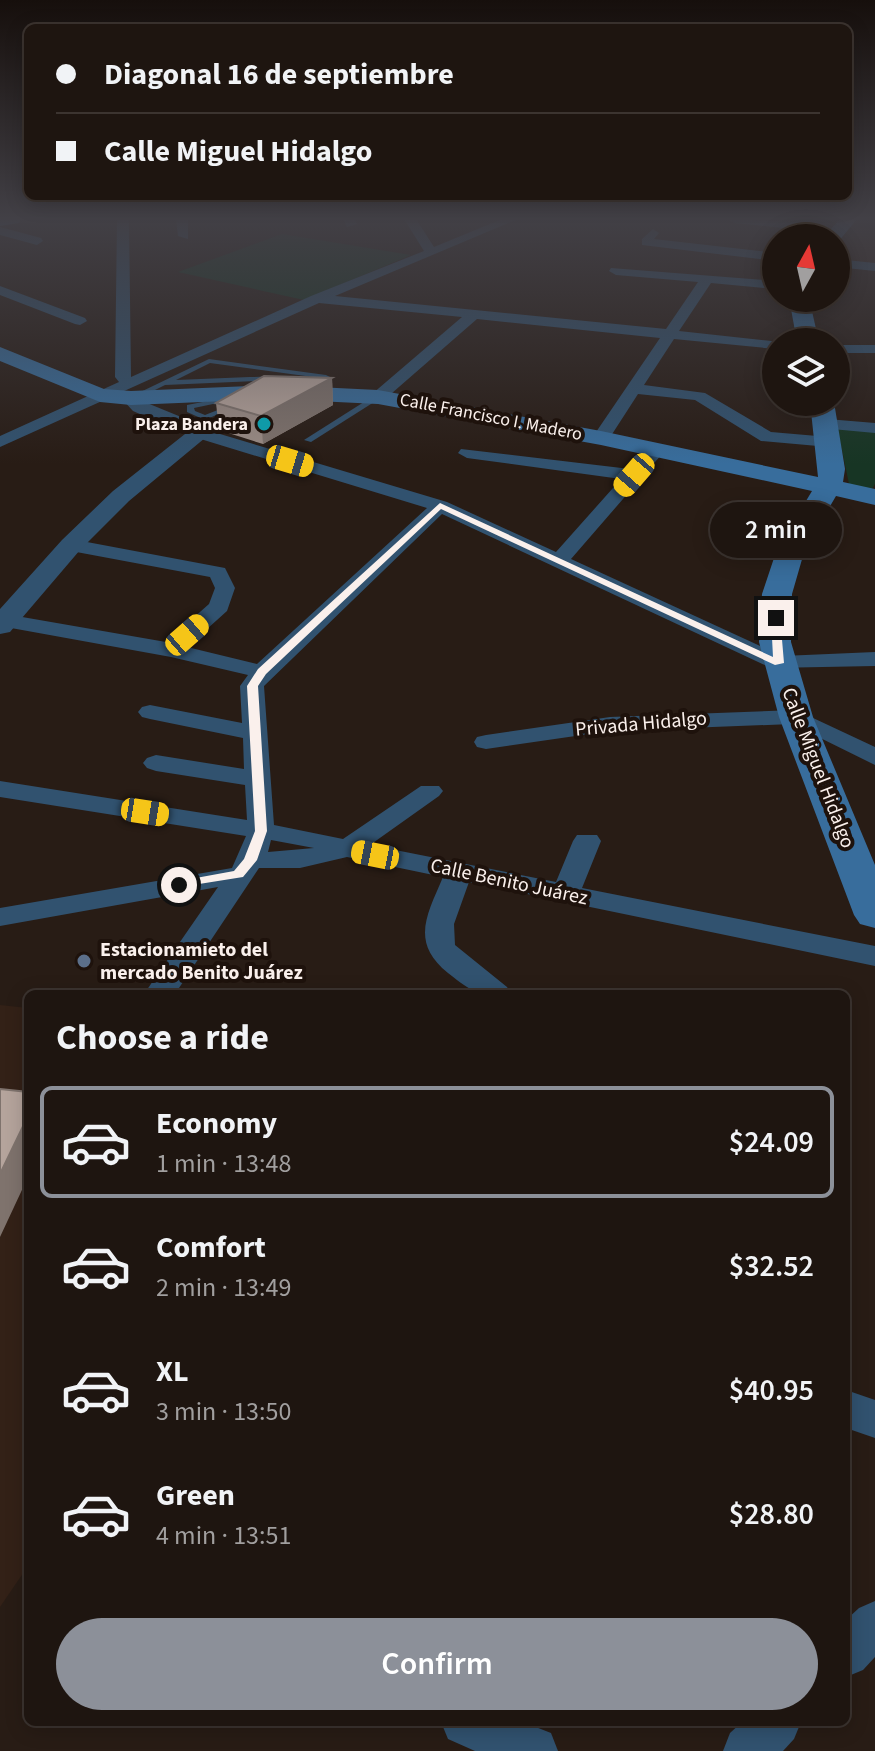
<!DOCTYPE html>
<html lang="en">
<head>
<meta charset="utf-8">
<style>
	body { margin:0; font-family:"Source Sans 3",sans-serif; background:#261e19; color:#f1f3f6; height:100vh; display:flex; flex-direction:column; font-size:30px; white-space:nowrap }
	* { box-sizing:border-box; margin:0 }
	p { font-size:26px; color:#a19f9f }
	.icon { flex:none; width:44px; height:44px; fill:none; stroke:currentColor; stroke-width:2; stroke-linecap:round; stroke-linejoin:round }
	.map { position:relative; flex:1; overflow:hidden }
	.side { position:absolute; left:24px; top:990px; width:826px; height:736px; display:flex; flex-direction:column; background:#1e1510; border-radius:12px; box-shadow:0 4px 20px #0003,0 0 0 2px #3c3430 }
	.side>* { flex:none }
	.hud { position:absolute; left:24px; top:24px; width:828px; height:176px; border-radius:12px; box-shadow:0 4px 20px #0003,0 0 0 2px #3c3430; display:grid; align-content:center; height:176px; padding:0 32px; background:#1e1510 }
	.needle { width:52px; rotate:8deg }
	.buttons { position:absolute; left:762px; top:224px; display:grid; gap:16px }
	.buttons a { display:grid; place-items:center; width:88px; height:88px; border-radius:50%; background:#1e1510; box-shadow:0 4px 20px #0003,0 0 0 2px #3c3430; font-size:40px }
	.end { position:absolute; width:36px; height:36px; margin:-18px; border:10px solid #faf0ec; background:#111; box-shadow:0 0 0 4px #111 }
	.from { border-radius:50% }
	.bubble { position:absolute; height:56px; border-radius:28px; background:#1e1510; box-shadow:0 4px 20px #0003,0 0 0 2px #3c3430; font-size:26px; font-weight:600; line-height:56px; text-align:center }
	.car { position:absolute; width:24px; height:48px; margin:-24px -12px; border-radius:10px; box-shadow:0 0 6px 2px #0007; background:linear-gradient(#f5c518 24%,#345 0 40%,#f5c518 0 76%,#345 0 86%,#f5c518 0) }
	.hud b { display:flex; align-items:center; gap:28px; height:76px; font-size:30px }
	.hud b+b { border-top:2px solid #3c3430 }
	.hud i { width:20px; height:20px; background:#f1f3f6 }
	ul { padding:0; list-style:none }
	li { display:flex; align-items:center; gap:24px; height:112px; margin:0 16px 12px; padding:0 16px; border:4px solid transparent; border-radius:12px }
	li div { flex:1 }
	li b { display:block; font-size:30px }
	li em { font-style:normal; font-weight:600 }
	li.selected { border-color:#8c9099 }
	li>.icon { width:72px; height:72px; stroke-width:1.5 }
	h2 { padding:0 32px; font-size:36px; line-height:96px }
	.primary-button { display:flex; gap:16px; margin-top:auto; padding:16px 32px }
	.primary-button a { flex:1; height:92px; border-radius:48px; background:#8c9099; color:#fff; font-size:32px; font-weight:600; line-height:92px; text-align:center }
	.map>svg:first-child { display:block }
</style>
</head>
<body>
<div class="map">
<svg width="875" height="1751" viewBox="0 0 875 1751">
	<rect width="100%" height="100%" fill="#281c15"/>
	<!-- built -->
	<g fill="#332117">
		<polygon points="858,227 875,230 875,265 836,260 836,252"/>
		<polygon points="0,1005 28,1008 28,1566 0,1607"/>
	</g>
	<!-- green -->
	<g fill="#173524">
		<polygon points="282,234 411,255 304,300 178,272"/>
		<polygon points="837,426 875,429 875,484 871,491 849,484"/>
	</g>
	<g fill="none" stroke-linecap="round" stroke-linejoin="round">
		<!-- service -->
		<g fill="#31526f" fill-rule="evenodd">
			<polygon points="209,359 326,375 330,377 322,385 306,384 306,380 320,378 210,363 176,380 277,376 281,378 277,380 165,385 135,400 128,398"/>
			<polygon points="375,395 382,397 311,442 304,440"/>
			<path d="M 213,400 L 237,402 L 241,404 L 205,420 L 187,412 L 187,405 ZM 213,404 L 228,406 L 205,415 L 195,411 L 194,408 Z"/>
		</g>
		<!-- minor -->
		<g fill="#31526f" fill-rule="evenodd">
			<polygon points="117,219 129,219 131,377 311,296 424,251 404,219 416,219 434,247 502,219 518,219 335,296 666,329 698,282 616,275 609,271 611,268 776,281 776,289 711,283 679,331 781,342 776,342 776,349 674,339 644,385 705,393 771,432 829,437 838,442 829,447 761,441 695,400 638,394 607,442 595,442 592,438 660,338 477,319 384,400 372,400 372,394 462,317 319,303 0,447 0,436 119,382 115,377"/>
			<polygon points="176,219 188,219 188,239 178,236"/>
			<polygon points="343,219 355,219 357,224 347,227"/>
			<polygon points="728,219 813,223 819,227 813,231 734,223"/>
			<polygon points="0,227 41,238 43,241 37,245 0,235"/>
			<polygon points="653,229 659,233 654,239 776,253 776,261 642,245 642,239"/>
			<polygon points="836,259 875,263 875,271 836,267"/>
			<polygon points="0,286 85,318 87,321 80,325 75,324 0,295"/>
			<rect x="836" y="345" width="39" height="8"/>
			<polygon points="827,419 875,423 875,433 821,428 819,424"/>
			<path d="M 200,428 L 447,502 L 556,552 L 621,479 L 467,458 L 458,453 L 461,449 L 630,469 L 650,446 L 662,446 L 665,450 L 662,454 L 571,559 L 782,656 L 875,652 L 875,666 L 771,668 L 442,514 L 264,686 L 274,825 L 343,839 L 421,786 L 439,786 L 443,791 L 439,796 L 370,845 L 556,882 L 573,841 L 577,835 L 597,835 L 601,841 L 582,888 L 875,946 L 875,966 L 469,882 L 454,924 L 455,945 L 507,987 L 511,994 C 476,994 476,995 448,973 C 410,942 427,915 443,877 L 347,857 L 300,868 L 259,868 L 175,994 L 144,994 L 218,887 L 0,926 L 0,908 L 232,868 L 246,836 L 0,797 L 0,781 L 247,820 L 245,785 L 156,771 L 147,768 L 143,763 L 147,758 L 156,755 L 244,769 L 243,738 L 150,719 L 142,717 L 138,712 L 142,707 L 150,705 L 242,723 L 240,686 L 248,675 L 171,657 L 0,626 L 0,616 L 5,614 L 166,642 L 209,604 L 215,588 L 210,577 L 71,551 L 64,549 L 61,545 L 64,541 L 71,539 L 225,568 L 235,588 L 227,611 L 187,647 L 257,664 L 427,508 L 194,437 L 191,433 L 194,429 ZM 271,840 L 314,848 L 268,852 Z"/>
			<polygon points="796,710 875,747 875,765 792,724 610,731 486,749 477,747 474,742 477,737 486,735 610,717"/>
			<polygon points="846,1390 875,1400 875,1438 846,1428"/>
			<polygon points="875,1601 875,1657 863,1670 846,1677 846,1620 859,1608"/>
			<polygon points="441,1722 523,1722 551,1733 558,1751 475,1751 448,1739"/>
			<polygon points="742,1722 801,1722 794,1739 783,1751 723,1751 730,1733"/>
		</g>
		<!-- tertiary -->
		<polygon fill="#31526f" fill-rule="evenodd" points="131,392 138,394 147,403 208,428 211,433 129,501 80,550 10,632 0,634 0,609 62,540 113,491 185,434 133,411 121,398"/>
		<!-- secondary -->
		<g fill="#386d9c" fill-rule="evenodd">
			<polygon points="0,219 21,219 19,223 0,226"/>
			<polygon points="840,219 857,219 838,242 836,238 823,238"/>
			<polygon points="789,298 809,298 819,342 797,342"/>
			<polygon points="0,347 104,389 131,391 275,385 378,390 601,431 818,477 810,402 834,402 845,469 843,482 875,489 875,505 836,496 805,549 792,594 791,642 813,717 875,865 875,928 860,924 854,915 779,717 759,642 762,594 777,549 812,491 601,445 378,404 275,399 131,405 100,402 0,361"/>
		</g>
	</g>
	<!-- wall -->
	<polygon fill="#9c8d86" points="332,378 333,405 263,444 219,430 216,403"/>
	<!-- shaded-wall -->
	<g fill="#7f736d">
		<polygon points="332,378 333,405 263,444 261,416"/>
		<polygon points="28,1116 28,1177 0,1237 0,1174"/>
	</g>
	<!-- building -->
	<g fill="#b5a49c" stroke="#7f736d" stroke-width="2">
		<polygon points="264,376 332,378 261,416 216,403"/>
		<polygon points="0,1089 28,1092 28,1116 0,1174"/>
	</g>
	<!-- sky -->
	<linearGradient id="sky" x2="0" y2="1"><stop stop-color="#160f0c"/><stop offset="0.47" stop-color="#424046"/><stop offset="1" stop-color="#424046" stop-opacity="0"/></linearGradient>
	<rect width="875" height="464" fill="url(#sky)"/>
	<!-- route -->
	<polygon fill="#faf0ec" points="440,503 773,657 771,618 780,616 784,663 775,665 441,509 266,674 258,686 267,831 257,860 243,877 174,888 174,882 234,871 244,859 255,831 247,686 258,669"/>
	<!-- markers -->
	<circle fill="#0f9aa8" stroke="#1e120c" stroke-width="3" cx="264" cy="424" r="8"/>
	<circle fill="#5c6f8a" stroke="#1e120c" stroke-width="3" cx="84" cy="961" r="8"/>
	<g text-anchor="middle" dominant-baseline="central" stroke-width="8" stroke-linejoin="round" paint-order="stroke">
		<!-- far-street labels -->
		<g font-size="18" fill="#faf0ec" stroke="#1e120c">
			<text transform="translate(491 417) rotate(11)">Calle Francisco I. Madero</text>
		</g>
		<!-- far-poi labels -->
		<g font-size="18" font-weight="bold" fill="#faf0ec" stroke="#1e120c" text-anchor="end">
			<text x="248" y="424">Plaza Bandera</text>
		</g>
		<!-- street labels -->
		<g font-size="20" fill="#faf0ec" stroke="#1e120c">
			<text transform="translate(641 724) rotate(-5)">Privada Hidalgo</text>
			<text transform="translate(818 768) rotate(69)">Calle Miguel Hidalgo</text>
			<text transform="translate(509 882) rotate(12)">Calle Benito Juárez</text>
		</g>
		<!-- poi labels -->
		<g font-size="20" font-weight="bold" fill="#faf0ec" stroke="#1e120c" text-anchor="start">
			<text x="100" y="950">Estacionamieto del<tspan x="100" dy="23">mercado Benito Juárez</tspan></text>
		</g>
	</g>
</svg>
<div class="buttons">
<a><svg class="needle" viewBox="-14 -14 28 28"><path d="M0-13l5 13h-10z" fill="#e53935"/><path d="M0 13l5-13h-10z" fill="#a19f9f"/></svg></a>
<a><svg class="icon" aria-label="layers" viewBox="0 0 24 24"><path d="M12 4l9 5-9 5-9-5zM3 14l9 5 9-5"/></svg></a>
</div>
<i class="end from" style="left:179px;top:885px"></i>
<i class="end" style="left:776px;top:618px"></i>
<div class="bubble" style="left:710px;top:502px;width:132px">2 min</div>
<i class="car" style="left:290px;top:461px;rotate:107deg"></i>
<i class="car" style="left:634px;top:475px;rotate:221deg"></i>
<i class="car" style="left:187px;top:635px;rotate:49deg"></i>
<i class="car" style="left:145px;top:812px;rotate:99deg"></i>
<i class="car" style="left:375px;top:855px;rotate:281deg"></i>
<div class="hud">
<b><i class="from"></i>Diagonal 16 de septiembre</b>
<b><i></i>Calle Miguel Hidalgo</b>
</div>
<section class="side">
<h2>Choose a ride</h2>
<ul>
<li class="selected"><svg class="icon" aria-label="car" viewBox="0 0 24 24"><path d="M5 17H2v-5l4-1 3-4h7l3 4 3 1v5h-3M9 17h6M6 11h13"/><circle cx="7" cy="17" r="2"/><circle cx="17" cy="17" r="2"/></svg><div><b>Economy</b><p>1 min · 13:48</p></div><em>$24.09</em></li>
<li><svg class="icon" aria-label="car" viewBox="0 0 24 24"><path d="M5 17H2v-5l4-1 3-4h7l3 4 3 1v5h-3M9 17h6M6 11h13"/><circle cx="7" cy="17" r="2"/><circle cx="17" cy="17" r="2"/></svg><div><b>Comfort</b><p>2 min · 13:49</p></div><em>$32.52</em></li>
<li><svg class="icon" aria-label="car" viewBox="0 0 24 24"><path d="M5 17H2v-5l4-1 3-4h7l3 4 3 1v5h-3M9 17h6M6 11h13"/><circle cx="7" cy="17" r="2"/><circle cx="17" cy="17" r="2"/></svg><div><b>XL</b><p>3 min · 13:50</p></div><em>$40.95</em></li>
<li><svg class="icon" aria-label="car" viewBox="0 0 24 24"><path d="M5 17H2v-5l4-1 3-4h7l3 4 3 1v5h-3M9 17h6M6 11h13"/><circle cx="7" cy="17" r="2"/><circle cx="17" cy="17" r="2"/></svg><div><b>Green</b><p>4 min · 13:51</p></div><em>$28.80</em></li>
</ul>
<div class="primary-button"><a>Confirm</a></div>
</section>
</div>
</body>
</html>
